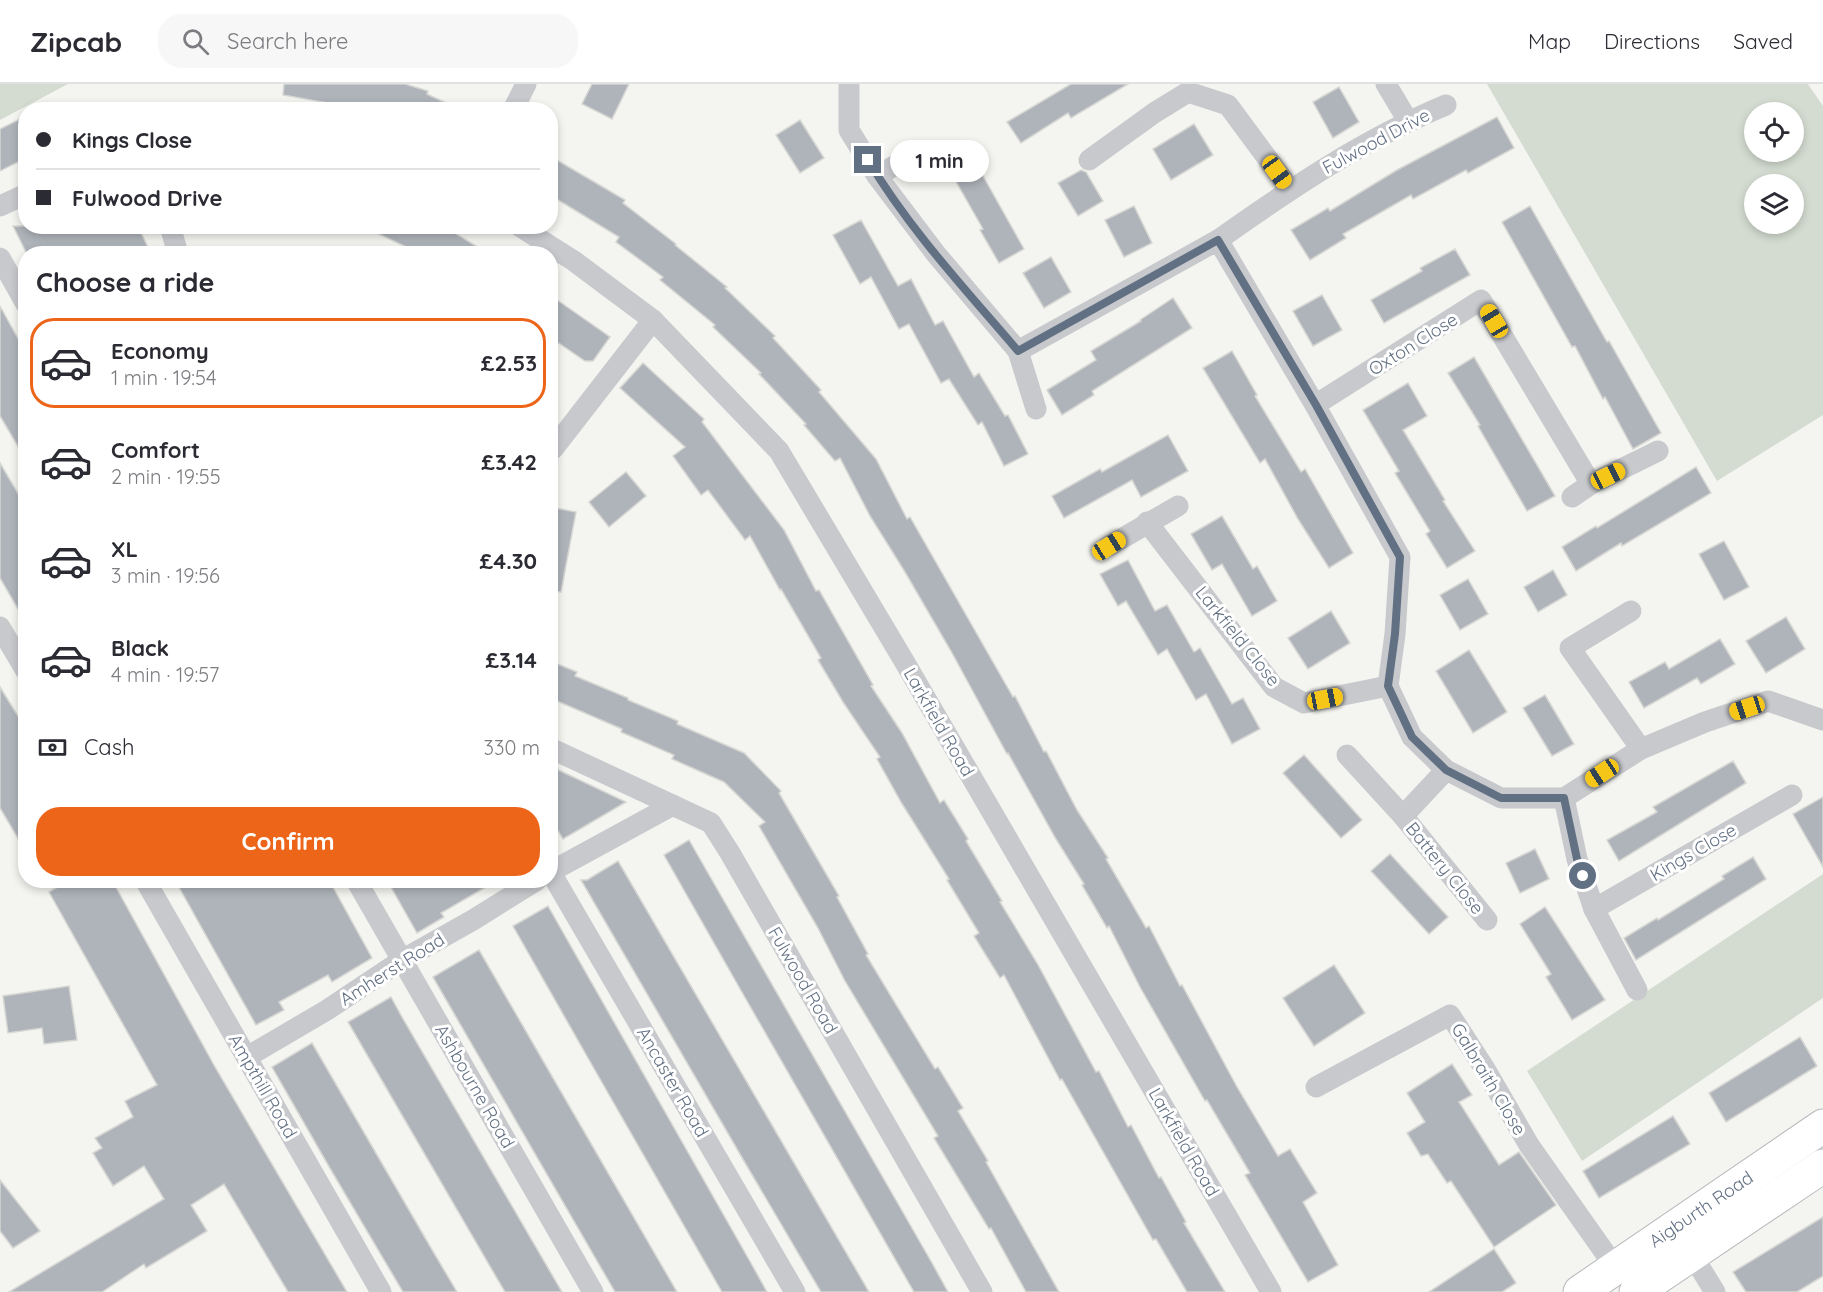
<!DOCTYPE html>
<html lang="en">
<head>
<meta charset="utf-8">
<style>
	body { margin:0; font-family:Quicksand,sans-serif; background:#f7f7f7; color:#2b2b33; height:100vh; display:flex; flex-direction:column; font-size:22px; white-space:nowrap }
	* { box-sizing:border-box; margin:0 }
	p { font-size:20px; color:#7c7c81 }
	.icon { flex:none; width:33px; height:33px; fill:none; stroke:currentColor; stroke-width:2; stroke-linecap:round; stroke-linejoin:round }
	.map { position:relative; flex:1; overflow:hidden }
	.sheet { position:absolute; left:18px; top:162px; width:540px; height:642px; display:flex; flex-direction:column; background:#fff; border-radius:24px; box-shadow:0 3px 9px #0003 }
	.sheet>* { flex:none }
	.guide { position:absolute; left:18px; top:18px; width:540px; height:132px; border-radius:24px; box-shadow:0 3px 9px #0003; display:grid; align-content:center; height:132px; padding:0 18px; background:#fff }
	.tools { position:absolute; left:1744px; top:18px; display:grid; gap:12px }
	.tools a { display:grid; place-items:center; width:60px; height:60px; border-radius:50%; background:#fff; box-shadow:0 3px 9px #0003; font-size:30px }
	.end { position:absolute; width:27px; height:27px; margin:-14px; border:8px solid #627083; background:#fff; box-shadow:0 0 0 3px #fff }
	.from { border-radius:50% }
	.bubble { position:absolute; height:42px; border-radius:21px; background:#fff; box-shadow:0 3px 9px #0003; font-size:20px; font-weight:700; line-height:42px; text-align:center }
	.car { position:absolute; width:18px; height:36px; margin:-18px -9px; border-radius:8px; box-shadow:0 0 4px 2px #0007; background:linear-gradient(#f5c518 24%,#345 0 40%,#f5c518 0 76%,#345 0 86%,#f5c518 0) }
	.guide b { display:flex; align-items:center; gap:21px; height:57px; font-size:22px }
	.guide b+b { border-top:2px solid #e1e1e2 }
	.guide i { width:15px; height:15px; background:#2b2b33 }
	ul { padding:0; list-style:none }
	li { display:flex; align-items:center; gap:18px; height:90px; margin:0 12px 9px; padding:0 6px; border:3px solid transparent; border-radius:24px }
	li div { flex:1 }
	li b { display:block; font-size:22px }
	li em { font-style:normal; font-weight:700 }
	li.current { border-color:#ed6519 }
	li>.icon { width:54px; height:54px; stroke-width:1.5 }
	h2 { padding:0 18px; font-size:27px; line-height:72px }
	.pay { display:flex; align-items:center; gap:15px; height:66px; padding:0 18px; font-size:22px }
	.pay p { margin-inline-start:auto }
	.action { display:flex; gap:12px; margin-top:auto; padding:12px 18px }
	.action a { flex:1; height:69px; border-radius:24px; background:#ed6519; color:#fff; font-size:24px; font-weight:700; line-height:69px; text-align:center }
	header { display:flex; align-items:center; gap:36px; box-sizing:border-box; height:84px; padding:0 30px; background:#fff; border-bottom:2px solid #e1e1e2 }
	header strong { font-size:28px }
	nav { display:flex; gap:33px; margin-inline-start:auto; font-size:21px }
	.search { width:420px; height:54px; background:#f7f7f7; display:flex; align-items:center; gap:15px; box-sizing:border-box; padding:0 21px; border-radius:24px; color:#7c7c81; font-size:22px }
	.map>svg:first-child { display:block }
</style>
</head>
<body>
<header>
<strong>Zipcab</strong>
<div class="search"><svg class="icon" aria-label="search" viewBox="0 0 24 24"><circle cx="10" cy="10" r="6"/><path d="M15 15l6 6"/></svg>Search here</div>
<nav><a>Map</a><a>Directions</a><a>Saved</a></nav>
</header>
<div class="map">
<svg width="1823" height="1208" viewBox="0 0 1823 1208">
	<rect width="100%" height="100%" fill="#f4f5f0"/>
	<!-- green -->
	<g fill="#d4dcd1" fill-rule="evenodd">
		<polygon points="0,0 68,0 0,36"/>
		<path d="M 1487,0 L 1808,0 L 1823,22 L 1823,331 L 1717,397 ZM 1794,28 L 1794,68 L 1755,68 L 1755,28 ZM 1755,100 L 1794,100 L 1794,140 L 1755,140 Z"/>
		<polygon points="1823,790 1823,914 1582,1077 1527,987"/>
	</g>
	<!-- building -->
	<g fill="#afb4bb" stroke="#d6d6d3" stroke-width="1.5">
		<polygon points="284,0 405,0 428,7 427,10 461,26 367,26 283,11"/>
		<polygon points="592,0 629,0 612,35 582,20"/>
		<polygon points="1071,0 1128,0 1071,34 1068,29 1021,59 1007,38"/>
		<polygon points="1339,3 1359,38 1333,54 1313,18"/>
		<polygon points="26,32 26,74 0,87 0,45"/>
		<polygon points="1497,33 1514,64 1468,89 1466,86 1413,115 1411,111 1343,150 1346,154 1310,176 1291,146 1328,124 1330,127 1397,86"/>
		<polygon points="800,36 824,74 800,89 776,51"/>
		<polygon points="1194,40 1213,71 1171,96 1153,65"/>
		<polygon points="969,67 1024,165 999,179 980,146 983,145 946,80"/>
		<polygon points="550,72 625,116 623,119 676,160 675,161 727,203 725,204 775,252 773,254 821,306 819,308 876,375 907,435 910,433 1013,613 1015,612 1044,668 1046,667 1077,726 1108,774 1106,775 1146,844 1149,842 1180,902 1182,901 1237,1003 1278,1072 1290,1065 1317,1109 1303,1118 1338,1181 1308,1198 1245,1091 1250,1089 1207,1016 1205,1017 1140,903 1109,842 1107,844 1082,801 1084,800 1056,755 1008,669 1007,670 951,567 905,488 870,432 840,374 835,377 804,341 806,340 759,290 761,289 713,243 715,241 660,196 663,193 616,158 619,153 550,111"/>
		<polygon points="1081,86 1086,88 1103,117 1078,132 1058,99"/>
		<polygon points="1134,122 1152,159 1124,173 1105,136"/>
		<polygon points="1530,122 1607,258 1609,257 1661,349 1633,365 1605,313 1603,315 1575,262 1572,263 1502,138"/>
		<polygon points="861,136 898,202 911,195 935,241 943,237 974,293 979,289 1005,332 1008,331 1028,370 1004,382 982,338 978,341 949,295 941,299 909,240 899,245 871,193 860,200 833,151"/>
		<polygon points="13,142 138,142 151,170 27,170"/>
		<polygon points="362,142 455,142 453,148 489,170 421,170"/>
		<polygon points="1455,165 1470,191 1384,239 1371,216 1422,187 1420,184"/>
		<polygon points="1051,173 1071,208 1044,224 1023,189"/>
		<polygon points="550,211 610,253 593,277 585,277 550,253"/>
		<polygon points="1322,211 1342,246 1313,262 1293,227"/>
		<polygon points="1173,214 1192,244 1092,307 1094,311 1062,331 1047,306 1096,276 1091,267 1141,237 1140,236"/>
		<polygon points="0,222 26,269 26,376 0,332"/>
		<polygon points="1232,267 1257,311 1255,312 1301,388 1305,385 1353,469 1329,484 1298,435 1265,375 1260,379 1203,284"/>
		<polygon points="1474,273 1555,412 1527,427 1478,342 1480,341 1448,289"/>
		<polygon points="643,279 704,335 702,338 784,446 816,507 819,506 873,601 871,602 902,649 940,719 944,716 968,755 966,757 1002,817 1000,818 1037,879 1096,988 1099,987 1128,1043 1131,1041 1159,1094 1161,1093 1186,1138 1184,1139 1225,1208 1187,1208 1156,1155 1153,1156 1062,995 1060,996 1004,891 1000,894 974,852 979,849 947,796 949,795 901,718 877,675 880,673 843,618 818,576 821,574 781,505 780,506 750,452 745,456 708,406 701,411 673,372 685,363 620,304"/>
		<polygon points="1408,299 1427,332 1403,346 1445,416 1443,417 1475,467 1447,484 1426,450 1430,447 1395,389 1399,387 1363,326"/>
		<polygon points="1168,351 1188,387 1141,413 1132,396 1064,434 1052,412 1100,385 1102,388"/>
		<polygon points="0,379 26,423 26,539 0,494"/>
		<polygon points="1696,383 1711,409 1622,462 1621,459 1576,487 1562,463 1596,442 1597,444"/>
		<polygon points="626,388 646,412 609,443 589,418"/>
		<polygon points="550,423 576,428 561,508 550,507"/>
		<polygon points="1222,432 1253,485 1257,482 1277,517 1252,532 1222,480 1212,486 1191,450"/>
		<polygon points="1724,457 1749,503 1724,516 1699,470"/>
		<polygon points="1128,476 1155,527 1167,521 1194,568 1200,564 1232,620 1243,614 1260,645 1232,660 1206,610 1196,616 1167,565 1158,571 1126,517 1118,522 1100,490"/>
		<polygon points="1553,486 1567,511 1538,528 1524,503"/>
		<polygon points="1468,495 1488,530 1460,546 1440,511"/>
		<polygon points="1331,527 1350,559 1308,585 1288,554"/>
		<polygon points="1786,533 1805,565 1766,589 1746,557"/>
		<polygon points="1720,555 1735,580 1701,600 1697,594 1644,624 1629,598 1665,578 1669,585"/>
		<polygon points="1469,566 1507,628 1473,649 1436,587"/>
		<polygon points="550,577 577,588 575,592 628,614 628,616 678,637 677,640 744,669 781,707 779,709 839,812 837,813 868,870 866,871 935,985 938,983 963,1024 958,1027 988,1077 986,1078 1059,1208 1026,1208 991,1144 989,1145 934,1054 938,1052 845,897 818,844 759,742 765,738 724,698 672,675 674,671 621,648 622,645 550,614"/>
		<polygon points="0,603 26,645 26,768 0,724"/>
		<polygon points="1545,611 1574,660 1552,672 1523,624"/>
		<polygon points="1304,671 1362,736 1341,754 1283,689"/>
		<polygon points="1733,677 1746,699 1619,777 1607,756 1657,728 1653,723"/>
		<polygon points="550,682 626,718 563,755 550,733"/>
		<polygon points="1823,713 1823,783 1793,730"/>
		<polygon points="689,756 932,1179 948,1208 914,1208 743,910 664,771"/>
		<polygon points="1535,765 1549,795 1520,809 1506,779"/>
		<polygon points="1390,770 1448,833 1429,850 1371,787"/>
		<polygon points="1753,773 1766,795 1636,876 1624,854 1657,834 1658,836 1724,795 1722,792"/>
		<polygon points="618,777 769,1036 869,1208 821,1208 744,1077 581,796 587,796"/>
		<polygon points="69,796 112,796 215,983 347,1208 288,1208 224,1100 191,1121 207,1147 146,1184 144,1180 102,1208 9,1208 164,1115 144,1082 113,1102 93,1069 102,1064 95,1054 133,1033 125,1017 157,1001 49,808"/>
		<polygon points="175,796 329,796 372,874 332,898 328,891 279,918 284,926 256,941"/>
		<polygon points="387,796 498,796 441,829 444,833 417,849"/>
		<polygon points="548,822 752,1181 767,1208 722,1208 592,981 513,842"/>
		<polygon points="1545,823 1605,916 1572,936 1546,893 1551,890 1520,840"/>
		<polygon points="479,866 542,975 677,1208 615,1208 452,926 433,893"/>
		<polygon points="1334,881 1365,929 1314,962 1283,914"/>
		<polygon points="69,902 77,956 44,960 42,944 8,949 3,912"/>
		<polygon points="391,913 403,935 562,1208 505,1208 406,1038 348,938"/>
		<polygon points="1800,953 1817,982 1726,1038 1709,1009"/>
		<polygon points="312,959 431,1164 457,1208 403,1208 331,1086 272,983"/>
		<polygon points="1452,980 1472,1011 1459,1018 1499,1081 1519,1068 1556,1121 1494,1163 1451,1097 1447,1099 1428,1070 1421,1072 1407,1049 1425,1038 1407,1009"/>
		<polygon points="1673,1032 1690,1060 1599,1114 1583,1087"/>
		<polygon points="0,1096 40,1147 13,1164 0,1147"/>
		<polygon points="1823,1133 1823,1192 1797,1208 1746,1208 1733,1188"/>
		<polygon points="1494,1165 1516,1199 1502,1208 1429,1208"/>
	</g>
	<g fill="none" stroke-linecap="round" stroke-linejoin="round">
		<defs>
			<g id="trunk">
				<polyline points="1580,1208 1823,1042"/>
				<polyline points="1636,1208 1823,1082"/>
			</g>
		</defs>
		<!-- trunk casing -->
		<use href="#trunk" stroke="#b6b9bc" stroke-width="35"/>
		<!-- minor -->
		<g stroke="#c7c9cd" stroke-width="21">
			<polyline points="849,0 849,46 877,92 936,170 1018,267 1036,325"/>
			<polyline points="1386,0 1408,37"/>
			<polyline points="513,26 526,0"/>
			<polyline points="1089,76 1154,29 1188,8 1228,21 1290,105"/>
			<polyline points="877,92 918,68"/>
			<polyline points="0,122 26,110"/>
			<polyline points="170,142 178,170"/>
			<polyline points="519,142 574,177 653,236 779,367 904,577 1271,1208"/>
			<path d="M 1218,156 C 1290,105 1364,55 1446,21"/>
			<polyline points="0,174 26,220"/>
			<polyline points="1018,267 1218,156 1315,321 1400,473 1395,550 1388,602 1412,653 1446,686 1501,714 1564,714 1641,665 1705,638 1768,617 1823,636"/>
			<polyline points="1315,321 1481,216 1591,400"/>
			<polyline points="553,365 653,236"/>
			<polyline points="1572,413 1591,400 1658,367"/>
			<polyline points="1147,438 1274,603 1304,619 1388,602"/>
			<polyline points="1109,462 1178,422"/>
			<polyline points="1631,527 1570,564 1641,665"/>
			<polyline points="0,543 26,587"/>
			<polyline points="550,664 711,739 730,769 982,1208"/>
			<polyline points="1347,671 1403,732 1487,836"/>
			<polyline points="1564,714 1577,775 1594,825 1637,906"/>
			<polyline points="1403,732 1446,686"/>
			<polyline points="550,787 795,1208"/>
			<polyline points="550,788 673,721"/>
			<polyline points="145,796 381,1208"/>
			<polyline points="356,796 593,1208"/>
			<polyline points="1594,825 1792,711"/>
			<polyline points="247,973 327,926 402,876 473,836 537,796"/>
			<polyline points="1316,1003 1450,931 1485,985 1529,1061 1615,1183"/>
			<polyline points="1691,1169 1715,1208"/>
		</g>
		<!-- trunk -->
		<use href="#trunk" stroke="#fff" stroke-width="33"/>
	</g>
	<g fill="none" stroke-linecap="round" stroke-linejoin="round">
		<!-- route -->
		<path stroke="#627083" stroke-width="8" d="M 868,76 C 909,145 966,206 1018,267 L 1218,156 L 1316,321 L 1400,473 L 1395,550 L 1388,602 L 1412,653 L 1446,686 L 1501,714 L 1564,714 L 1577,775 L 1583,792"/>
	</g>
	<g text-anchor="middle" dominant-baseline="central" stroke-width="6" stroke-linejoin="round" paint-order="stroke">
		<!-- street labels -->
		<g font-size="18" fill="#627083" stroke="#fff">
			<text transform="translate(1376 57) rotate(-28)">Fulwood Drive</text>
			<text transform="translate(1413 260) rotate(-32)">Oxton Close</text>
			<text transform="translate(1238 552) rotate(51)">Larkfield Close</text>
			<text transform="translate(939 638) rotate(60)">Larkfield Road</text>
			<text transform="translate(1693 768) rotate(-30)">Kings Close</text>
			<text transform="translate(1445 784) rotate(51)">Battery Close</text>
			<text transform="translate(392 885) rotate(-32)">Amherst Road</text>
			<text transform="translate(803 896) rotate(60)">Fulwood Road</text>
			<text transform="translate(1489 995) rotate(59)">Galbraith Close</text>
			<text transform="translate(673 998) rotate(60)">Ancaster Road</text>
			<text transform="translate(263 1002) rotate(60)">Ampthill Road</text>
			<text transform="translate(475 1002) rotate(60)">Ashbourne Road</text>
			<text transform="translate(1184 1058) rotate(60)">Larkfield Road</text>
			<text transform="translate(1701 1125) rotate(-34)">Aigburth Road</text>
		</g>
	</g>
</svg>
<div class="tools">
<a><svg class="icon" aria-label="locate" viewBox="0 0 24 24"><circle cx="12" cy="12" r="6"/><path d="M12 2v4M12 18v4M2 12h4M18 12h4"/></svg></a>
<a><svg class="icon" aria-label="layers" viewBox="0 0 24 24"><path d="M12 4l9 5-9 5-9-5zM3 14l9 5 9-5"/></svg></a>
</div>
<i class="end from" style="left:1583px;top:792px"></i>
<i class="end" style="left:868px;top:76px"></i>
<div class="bubble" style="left:890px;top:56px;width:99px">1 min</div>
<i class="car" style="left:1277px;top:88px;rotate:144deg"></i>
<i class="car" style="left:1494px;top:237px;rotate:329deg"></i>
<i class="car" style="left:1608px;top:392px;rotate:64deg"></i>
<i class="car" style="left:1109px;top:462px;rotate:58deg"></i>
<i class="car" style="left:1325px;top:615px;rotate:79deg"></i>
<i class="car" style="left:1747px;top:624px;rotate:252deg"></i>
<i class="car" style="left:1602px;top:689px;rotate:237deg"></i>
<div class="guide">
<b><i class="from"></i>Kings Close</b>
<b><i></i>Fulwood Drive</b>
</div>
<section class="sheet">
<h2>Choose a ride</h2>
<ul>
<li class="current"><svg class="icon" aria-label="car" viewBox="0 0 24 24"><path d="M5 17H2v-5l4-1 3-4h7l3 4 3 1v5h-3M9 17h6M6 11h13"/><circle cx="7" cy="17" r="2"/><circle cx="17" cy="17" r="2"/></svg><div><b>Economy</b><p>1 min · 19:54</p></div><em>£2.53</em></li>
<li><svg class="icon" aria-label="car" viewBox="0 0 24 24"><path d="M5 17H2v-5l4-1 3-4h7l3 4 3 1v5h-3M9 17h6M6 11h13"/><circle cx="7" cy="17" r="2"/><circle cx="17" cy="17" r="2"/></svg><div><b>Comfort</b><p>2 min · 19:55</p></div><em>£3.42</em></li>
<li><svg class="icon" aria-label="car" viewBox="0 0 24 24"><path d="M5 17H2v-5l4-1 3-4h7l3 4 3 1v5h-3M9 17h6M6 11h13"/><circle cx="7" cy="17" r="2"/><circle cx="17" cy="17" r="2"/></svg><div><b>XL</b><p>3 min · 19:56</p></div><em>£4.30</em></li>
<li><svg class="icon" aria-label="car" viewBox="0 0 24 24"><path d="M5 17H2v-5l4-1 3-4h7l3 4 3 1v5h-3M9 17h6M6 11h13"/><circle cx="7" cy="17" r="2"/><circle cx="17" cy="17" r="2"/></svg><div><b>Black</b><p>4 min · 19:57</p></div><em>£3.14</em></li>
</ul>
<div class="pay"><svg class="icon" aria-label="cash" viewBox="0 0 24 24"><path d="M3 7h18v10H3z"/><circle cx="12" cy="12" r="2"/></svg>Cash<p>330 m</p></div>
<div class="action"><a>Confirm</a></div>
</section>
</div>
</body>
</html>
